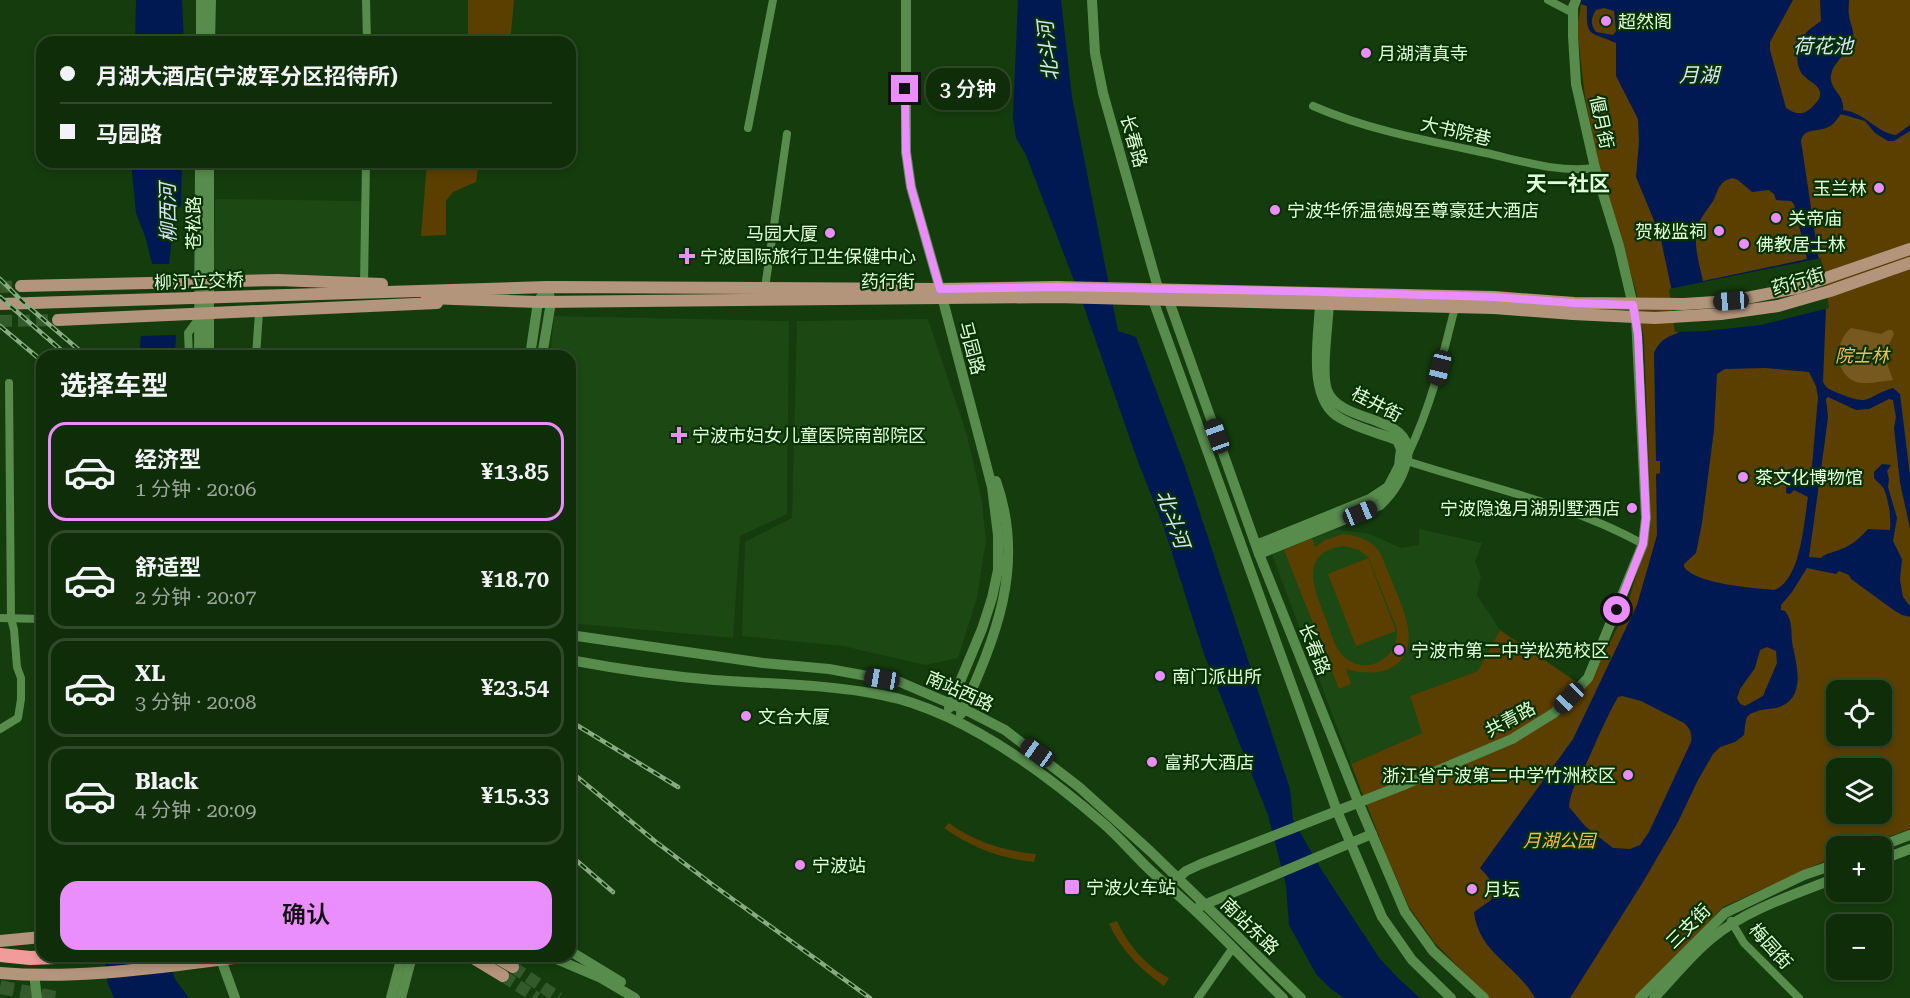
<!DOCTYPE html>
<html lang="zh">
<head>
<meta charset="utf-8">
<style>
	body { margin:0; font-family:"Roboto Serif","Noto Sans SC",serif; background:#193513; color:#f1f3f6; height:100vh; display:flex; flex-direction:column; font-size:22px; white-space:nowrap }
	* { box-sizing:border-box; margin:0 }
	p { font-size:20px; color:#9ca89c }
	.icon { flex:none; width:33px; height:33px; fill:none; stroke:currentColor; stroke-width:2; stroke-linecap:round; stroke-linejoin:round }
	.map { position:relative; flex:1; overflow:hidden }
	.side { position:absolute; left:36px; top:350px; width:540px; height:612px; display:flex; flex-direction:column; background:#102d0a; border-radius:18px; box-shadow:0 3px 9px #0003,0 0 0 2px #30492b }
	.side>* { flex:none }
	.banner { position:absolute; left:36px; top:36px; width:540px; height:132px; border-radius:18px; box-shadow:0 3px 9px #0003,0 0 0 2px #30492b; display:grid; align-content:center; height:132px; padding:0 24px; background:#102d0a }
	.buttons { position:absolute; left:1826px; top:680px; display:grid; gap:12px }
	.buttons a { display:grid; place-items:center; width:66px; height:66px; border-radius:12px; background:#102d0a; box-shadow:0 3px 9px #0003,0 0 0 2px #30492b; font-size:30px }
	.end { position:absolute; width:27px; height:27px; margin:-14px; border:8px solid #ea8dfd; background:#111; box-shadow:0 0 0 3px #111 }
	.from { border-radius:50% }
	.bubble { position:absolute; height:42px; border-radius:18px; background:#102d0a; box-shadow:0 3px 9px #0003,0 0 0 2px #30492b; font-size:20px; font-weight:600; line-height:42px; text-align:center }
	.car { position:absolute; width:18px; height:36px; margin:-18px -9px; border-radius:8px; box-shadow:0 0 4px 2px #0007; background:linear-gradient(#222 24%,#8ab4d8 0 40%,#222 0 76%,#8ab4d8 0 86%,#222 0) }
	.banner b { display:flex; align-items:center; gap:21px; height:57px; font-size:22px }
	.banner b+b { border-top:2px solid #30492b }
	.banner i { width:15px; height:15px; background:#f1f3f6 }
	ul { padding:0; list-style:none }
	li { display:flex; align-items:center; gap:18px; height:99px; margin:0 12px 9px; padding:0 12px; border:3px solid #30492b; border-radius:18px }
	li div { flex:1 }
	li b { display:block; font-size:22px }
	li em { font-style:normal; font-weight:600 }
	li.current { border-color:#ea8dfd }
	li>.icon { width:54px; height:54px; stroke-width:1.5 }
	h2 { padding:0 24px; font-size:27px; line-height:72px }
	.button { display:flex; gap:12px; margin-top:auto; padding:12px 24px }
	.button a { flex:1; height:69px; border-radius:18px; background:#ea8dfd; color:#111; font-size:24px; font-weight:600; line-height:69px; text-align:center }
	.map>svg:first-child { display:block }
</style>
</head>
<body>
<div class="map">
<svg width="1910" height="998" viewBox="0 0 1910 998">
	<rect width="100%" height="100%" fill="#153c0d"/>
	<!-- built -->
	<g fill="#1b4813">
		<polygon points="215,199 363,201 362,276 214,274"/>
		<polygon points="554,316 789,321 787,514 740,536 733,638 570,623 570,356 550,356"/>
		<polygon points="928,319 967,435 982,501 986,540 977,598 958,658 925,665 843,646 742,636 745,542 792,518 797,321"/>
		<polygon points="1332,529 1370,534 1401,548 1419,545 1419,529 1482,543 1475,561 1481,576 1477,595 1500,630 1479,671 1410,696 1422,733 1351,764 1271,552"/>
	</g>
	<!-- green -->
	<g fill="#5b3f00" fill-rule="evenodd">
		<polygon points="468,0 514,0 511,33 507,42 468,42"/>
		<path d="M 1582,0 L 1910,0 L 1910,829 L 1862,846 L 1836,846 L 1836,856 L 1723,907 L 1635,998 L 1489,998 L 1434,942 L 1409,907 L 1387,857 L 1351,764 L 1422,733 L 1410,696 L 1478,671 L 1500,630 L 1578,683 L 1588,685 L 1624,615 L 1650,532 L 1651,522 L 1644,338 L 1636,291 L 1600,170 L 1585,97 L 1577,28 ZM 1836,690 L 1881,690 L 1881,735 L 1836,735 ZM 1836,768 L 1881,768 L 1881,813 L 1836,813 Z"/>
		<polygon points="427,162 479,162 476,182 453,192 446,201 446,235 421,236"/>
		<path d="M 1343,534 C 1359,536 1372,540 1381,554 C 1388,574 1405,608 1408,628 C 1414,669 1379,679 1346,669 L 1351,684 L 1339,689 L 1284,550 L 1312,538 L 1315,547 L 1325,540 ZM 1344,546 L 1359,550 L 1368,557 L 1397,629 C 1400,655 1370,676 1347,659 C 1335,651 1331,632 1326,619 C 1315,591 1297,552 1344,546 Z"/>
		<polygon points="1368,558 1396,631 1356,646 1328,574"/>
		<path d="M 949,823 C 974,842 1005,851 1036,854 L 1034,862 C 1002,859 971,847 944,828 Z"/>
		<path d="M 1117,921 C 1127,944 1147,967 1169,978 L 1164,986 C 1141,970 1121,950 1109,924 Z"/>
	</g>
	<!-- forest -->
	<path fill="#775920" d="M 1851,328 L 1881,334 L 1888,330 L 1892,330 L 1894,334 C 1882,358 1885,356 1893,380 C 1885,381 1863,385 1856,382 C 1833,372 1834,342 1851,328 Z"/>
	<!-- water -->
	<g fill="#001953" fill-rule="evenodd">
		<polygon points="136,0 182,0 184,42 135,42"/>
		<polygon points="1018,0 1061,0 1072,97 1118,331 1136,337 1185,467 1290,789 1293,820 1321,869 1380,959 1399,979 1420,998 1344,998 1331,989 1316,974 1289,925 1286,885 1268,815 1204,654 1163,525 1137,459 1083,304 1026,155 1016,138 1013,117"/>
		<path d="M 1569,0 L 1793,0 L 1770,42 L 1770,50 L 1786,108 C 1798,116 1805,115 1814,105 C 1818,101 1821,97 1820,92 C 1819,85 1809,81 1804,76 C 1793,65 1797,44 1806,33 C 1810,28 1816,25 1821,21 L 1820,0 L 1849,0 C 1849,5 1848,10 1849,15 C 1850,25 1856,32 1852,42 C 1847,54 1833,62 1831,75 C 1829,90 1845,94 1843,110 C 1866,113 1877,133 1896,135 L 1910,125 L 1910,131 L 1894,141 L 1888,141 L 1875,133 L 1865,121 L 1841,114 C 1837,119 1833,126 1826,128 C 1815,132 1804,128 1801,141 L 1826,307 L 1823,382 C 1826,389 1831,390 1838,393 C 1872,407 1864,397 1893,388 L 1900,394 L 1910,476 L 1910,528 L 1900,483 L 1894,428 L 1896,417 L 1893,400 L 1889,399 L 1869,409 L 1856,410 L 1828,397 L 1826,399 L 1828,417 L 1826,433 L 1809,557 L 1821,558 C 1826,553 1832,553 1839,550 C 1851,546 1860,538 1868,529 L 1890,530 C 1891,518 1889,501 1884,489 C 1882,485 1877,482 1874,478 L 1874,472 L 1882,464 L 1891,465 L 1887,471 L 1889,479 L 1888,487 L 1897,518 L 1893,541 L 1902,559 L 1900,580 L 1903,597 L 1910,606 L 1910,617 L 1902,615 L 1895,611 L 1851,579 L 1849,575 L 1839,571 L 1836,574 L 1807,568 L 1792,592 L 1781,605 L 1781,610 L 1785,611 C 1794,622 1790,634 1793,647 C 1797,666 1805,695 1782,706 C 1773,710 1764,708 1755,712 C 1752,713 1749,714 1747,717 C 1745,721 1745,730 1744,735 L 1735,742 L 1720,747 L 1713,754 L 1698,780 L 1678,822 L 1643,882 L 1570,998 L 1535,998 C 1516,964 1479,954 1474,912 L 1491,900 C 1497,884 1490,879 1480,868 L 1573,739 L 1637,605 L 1657,535 L 1656,474 L 1660,473 L 1660,461 L 1656,461 L 1654,353 C 1659,341 1666,337 1678,333 L 1674,302 L 1660,235 L 1636,177 L 1639,141 L 1638,119 L 1616,76 L 1616,43 C 1590,31 1586,39 1587,6 ZM 1604,8 L 1614,11 L 1616,31 L 1613,35 L 1596,32 C 1590,24 1591,18 1596,10 ZM 1733,178 L 1738,180 L 1752,192 L 1769,190 L 1774,194 L 1776,200 L 1791,201 L 1794,204 L 1807,259 L 1703,281 C 1699,262 1691,239 1700,221 C 1703,214 1709,208 1713,201 C 1719,190 1718,181 1733,178 ZM 1765,368 L 1809,372 L 1816,386 L 1818,397 L 1811,478 L 1806,479 L 1798,475 L 1794,468 L 1787,470 L 1786,493 L 1790,494 L 1794,490 L 1808,497 C 1804,521 1801,581 1774,590 C 1753,588 1696,584 1684,567 L 1684,564 L 1696,553 L 1702,523 L 1714,430 L 1717,374 L 1725,369 ZM 1767,647 L 1776,651 L 1777,663 L 1763,696 L 1745,706 L 1740,704 L 1737,698 L 1740,689 L 1755,668 L 1760,650 ZM 1622,696 L 1641,701 L 1684,723 C 1691,729 1692,734 1691,742 L 1649,832 L 1640,845 L 1630,849 L 1613,848 L 1586,827 L 1569,807 C 1570,790 1579,777 1587,762 C 1597,740 1606,718 1618,697 Z"/>
		<polygon points="131,162 182,162 181,206 175,211 169,264 152,264 146,239 136,213"/>
		<polygon points="176,335 175,355 139,355 141,336"/>
		<polygon points="104,956 168,956 175,979 189,998 114,998 108,984"/>
	</g>
	<!-- pier -->
	<polygon fill="#153c0d" points="1821,258 1829,308 1761,325 1705,331 1674,332 1675,332 1669,289"/>
	<g fill="none" stroke-linecap="round" stroke-linejoin="round">
		<!-- primary-tunnel -->
		<g stroke="#34592c" stroke-width="12" stroke-dasharray="12 6" stroke-linecap="butt">
			<polyline points="0,287 21,286"/>
			<polyline points="0,321 58,320"/>
			<polyline points="513,967 559,998"/>
			<polyline points="503,976 537,998"/>
		</g>
		<!-- highway-tunnel -->
		<polyline stroke="#34592c" stroke-width="14" stroke-dasharray="14 7" stroke-linecap="butt" points="0,987 55,998"/>
		<!-- street -->
		<g stroke="#578c4d" stroke-width="8">
			<polyline points="366,0 367,42"/>
			<polyline points="1548,0 1573,13"/>
			<path d="M 1313,106 C 1368,130 1428,141 1486,153 C 1522,161 1558,173 1595,168"/>
			<polyline points="748,128 773,0"/>
			<polyline points="364,284 366,162"/>
			<polyline points="765,288 787,134"/>
			<polyline points="189,356 188,333 197,321"/>
			<polyline points="256,356 259,312"/>
			<path d="M 1409,452 C 1432,403 1442,359 1455,307"/>
			<path d="M 1407,461 C 1486,487 1569,503 1643,544"/>
			<polyline points="0,618 42,619"/>
			<polyline points="0,729 18,718 21,699 21,678 17,667 14,630 11,618 9,383"/>
			<polyline points="1731,921 1744,943 1799,998"/>
			<polyline points="1198,998 1232,949"/>
		</g>
		<!-- secondary -->
		<g stroke="#578c4d" stroke-width="10">
			<polyline points="906,0 906,152 911,187 940,289 984,456 992,487 998,535 998,570 992,598 982,629 949,708"/>
			<polyline points="1092,0 1095,53 1103,93 1158,288 1169,301 1259,554 1359,804 1405,912 1433,951 1484,998"/>
			<polyline points="201,42 201,0"/>
			<polyline points="210,42 211,0"/>
			<polyline points="209,162 209,356"/>
			<polyline points="1155,294 1153,300 1337,811 1382,917 1412,960 1451,998"/>
			<polyline points="199,356 200,162"/>
			<polyline points="530,356 538,302 547,287 551,302 542,356"/>
			<path d="M 1256,545 L 1370,499 L 1388,487 L 1399,466 L 1401,449 L 1397,440 C 1378,433 1357,428 1340,418 C 1306,399 1319,336 1320,303"/>
			<path d="M 1259,554 L 1380,505 C 1393,493 1401,481 1406,463 C 1420,412 1341,427 1327,390 C 1321,372 1328,325 1329,303"/>
			<polyline points="570,635 763,663 829,669 900,682 972,713 1005,730 1079,787 1150,851 1301,998"/>
			<path d="M 570,660 C 618,669 666,676 714,680 C 769,684 827,684 882,695 C 960,710 1044,772 1104,824 C 1121,839 1135,856 1152,872 C 1171,889 1191,906 1209,924 C 1234,948 1258,974 1283,998"/>
			<path d="M 961,714 C 996,637 1026,565 996,481"/>
			<polyline points="1881,846 1910,835"/>
			<polyline points="1881,860 1910,849"/>
			<polyline points="1168,887 1186,871 1201,864 1406,784 1512,739 1554,713 1588,678 1643,544 1646,518 1636,318 1619,246 1595,168 1576,84 1573,36 1573,7 1576,0"/>
			<polyline points="1199,907 1372,834"/>
			<polyline points="570,951 621,982"/>
			<polyline points="549,956 601,978 635,998"/>
			<polyline points="221,959 235,998"/>
			<polyline points="34,974 37,998"/>
			<polyline points="391,998 402,956"/>
			<polyline points="401,998 412,956"/>
			<polyline points="1640,998 1725,913 1804,875 1836,864"/>
			<path d="M 1654,998 C 1673,978 1691,955 1712,938 C 1748,909 1793,895 1836,878"/>
		</g>
		<!-- primary -->
		<g stroke="#b3957b" stroke-width="12">
			<polyline points="21,286 278,280 382,284"/>
			<polyline points="427,298 538,302 1055,297 1494,308 1573,314 1655,318 1721,314 1778,306 1830,291 1910,263"/>
			<polyline points="0,304 547,287 940,289 1056,287 1494,297 1574,303 1684,304 1731,301 1797,288 1910,249"/>
			<polyline points="58,320 437,303"/>
			<polyline points="0,941 42,937"/>
			<polyline points="470,956 503,976"/>
			<polyline points="494,956 513,967"/>
			<path d="M 0,973 C 83,980 167,966 249,956"/>
		</g>
		<!-- highway -->
		<polyline stroke="#f19b9a" stroke-width="14" points="0,955 30,958 81,956"/>
		<defs>
			<g id="rail">
				<polyline points="0,279 23,302 86,356"/>
				<polyline points="0,297 68,356"/>
				<polyline points="0,326 42,361"/>
				<polyline points="570,721 678,787"/>
				<polyline points="570,771 656,842 713,885 870,998"/>
				<polyline points="570,855 613,892"/>
			</g>
		</defs>
		<!-- rail casing -->
		<use href="#rail" stroke="#89aa82" stroke-width="4.5"/>
		<!-- rail -->
		<use href="#rail" stroke="#093202" stroke-width="2" stroke-dasharray="7" stroke-linecap="butt"/>
	</g>
	<g fill="none" stroke-linecap="round" stroke-linejoin="round">
		<!-- route -->
		<polyline stroke="#ea8dfd" stroke-width="8" points="905,89 906,152 911,187 940,289 1056,287 1289,291 1494,297 1574,303 1633,305 1638,335 1646,518 1643,544 1617,610"/>
	</g>
	<!-- markers -->
	<g fill="#ea8dfd" stroke="#093202" stroke-width="2">
		<circle cx="1606" cy="21" r="6"/>
		<circle cx="1366" cy="53" r="6"/>
		<circle cx="1879" cy="188" r="6"/>
		<circle cx="1275" cy="210" r="6"/>
		<circle cx="1776" cy="218" r="6"/>
		<circle cx="1719" cy="231" r="6"/>
		<circle cx="830" cy="233" r="6"/>
		<circle cx="1744" cy="244" r="6"/>
		<path d="M684 247h6v6h6v6h-6v6h-6v-6h-6v-6h6z"/>
		<path d="M676 426h6v6h6v6h-6v6h-6v-6h-6v-6h6z"/>
		<circle cx="1743" cy="477" r="6"/>
		<circle cx="1632" cy="508" r="6"/>
		<circle cx="1399" cy="650" r="6"/>
		<circle cx="1160" cy="676" r="6"/>
		<circle cx="746" cy="716" r="6"/>
		<circle cx="1152" cy="762" r="6"/>
		<circle cx="1628" cy="775" r="6"/>
		<circle cx="800" cy="865" r="6"/>
		<rect x="1064" y="879" width="16" height="16" rx="3"/>
		<circle cx="1472" cy="889" r="6"/>
	</g>
	<g text-anchor="middle" dominant-baseline="central" stroke-width="4.5" stroke-linejoin="round" paint-order="stroke">
		<!-- poi labels -->
		<g font-size="18" fill="#e1fedc" stroke="#093202" text-anchor="start">
			<text x="1618" y="21">超然阁</text>
			<text x="1378" y="53">月湖清真寺</text>
			<text x="1867" y="188" text-anchor="end">玉兰林</text>
			<text x="1287" y="210">宁波华侨温德姆至尊豪廷大酒店</text>
			<text x="1788" y="218">关帝庙</text>
			<text x="1707" y="231" text-anchor="end">贺秘监祠</text>
			<text x="818" y="233" text-anchor="end">马园大厦</text>
			<text x="1756" y="244">佛教居士林</text>
			<text x="700" y="256">宁波国际旅行卫生保健中心</text>
			<text x="692" y="435">宁波市妇女儿童医院南部院区</text>
			<text x="1755" y="477">茶文化博物馆</text>
			<text x="1620" y="508" text-anchor="end">宁波隐逸月湖别墅酒店</text>
			<text x="1411" y="650">宁波市第二中学松苑校区</text>
			<text x="1172" y="676">南门派出所</text>
			<text x="758" y="716">文合大厦</text>
			<text x="1164" y="762">富邦大酒店</text>
			<text x="1616" y="775" text-anchor="end">浙江省宁波第二中学竹洲校区</text>
			<text x="812" y="865">宁波站</text>
			<text x="1086" y="887">宁波火车站</text>
			<text x="1484" y="889">月坛</text>
		</g>
		<!-- street labels -->
		<g font-size="18" fill="#e1fedc" stroke="#093202">
			<text transform="translate(1602 122) rotate(78)">偃月街</text>
			<text transform="translate(1456 131) rotate(13)">大书院巷</text>
			<text transform="translate(1134 141) rotate(74)">长春路</text>
			<text transform="translate(193 223) rotate(-90)">苍松路</text>
			<text transform="translate(199 281) rotate(-2)">柳汀立交桥</text>
			<text x="888" y="281">药行街</text>
			<text transform="translate(1798 281) rotate(-16)">药行街</text>
			<text transform="translate(972 348) rotate(75)">马园路</text>
			<text transform="translate(1377 404) rotate(27)">桂井街</text>
			<text transform="translate(1315 649) rotate(68)">长春路</text>
			<text transform="translate(960 691) rotate(24)">南站西路</text>
			<text transform="translate(1510 719) rotate(-28)">共青路</text>
			<text transform="translate(1250 926) rotate(44)">南站东路</text>
			<text transform="translate(1688 926) rotate(-45)">三支街</text>
			<text transform="translate(1771 946) rotate(48)">梅园街</text>
		</g>
		<!-- park labels -->
		<g font-size="18" font-style="italic" fill="#f5be58" stroke="#093202">
			<text x="1862" y="355">院士林</text>
			<text x="1559" y="840">月湖公园</text>
		</g>
		<!-- water labels -->
		<g font-size="20" font-style="italic" fill="#d7e4fa" stroke="#093202">
			<text x="1823" y="46">荷花池</text>
			<text transform="translate(1048 51) rotate(-96)">北斗河</text>
			<text x="1699" y="75">月湖</text>
			<text transform="translate(168 213) rotate(-91)">柳西河</text>
			<text transform="translate(1173 519) rotate(70)">北斗河</text>
		</g>
		<!-- quarter labels -->
		<g font-size="21" font-weight="bold" fill="#e1fedc" stroke="#093202">
			<text x="1568" y="184">天一社区</text>
		</g>
	</g>
</svg>
<div class="buttons">
<a><svg class="icon" aria-label="locate" viewBox="0 0 24 24"><circle cx="12" cy="12" r="6"/><path d="M12 2v4M12 18v4M2 12h4M18 12h4"/></svg></a>
<a><svg class="icon" aria-label="layers" viewBox="0 0 24 24"><path d="M12 4l9 5-9 5-9-5zM3 14l9 5 9-5"/></svg></a>
<a>+</a>
<a>−</a>
</div>
<i class="end from" style="left:1617px;top:610px"></i>
<i class="end" style="left:905px;top:89px"></i>
<div class="bubble" style="left:926px;top:68px;width:84px">3 分钟</div>
<i class="car" style="left:1731px;top:301px;rotate:266deg"></i>
<i class="car" style="left:1440px;top:368px;rotate:194deg"></i>
<i class="car" style="left:1217px;top:436px;rotate:340deg"></i>
<i class="car" style="left:1360px;top:513px;rotate:68deg"></i>
<i class="car" style="left:882px;top:679px;rotate:280deg"></i>
<i class="car" style="left:1569px;top:698px;rotate:224deg"></i>
<i class="car" style="left:1037px;top:753px;rotate:305deg"></i>
<div class="banner">
<b><i class="from"></i>月湖大酒店(宁波军分区招待所)</b>
<b><i></i>马园路</b>
</div>
<section class="side">
<h2>选择车型</h2>
<ul>
<li class="current"><svg class="icon" aria-label="car" viewBox="0 0 24 24"><path d="M5 17H2v-5l4-1 3-4h7l3 4 3 1v5h-3M9 17h6M6 11h13"/><circle cx="7" cy="17" r="2"/><circle cx="17" cy="17" r="2"/></svg><div><b>经济型</b><p>1 分钟 · 20:06</p></div><em>¥13.85</em></li>
<li><svg class="icon" aria-label="car" viewBox="0 0 24 24"><path d="M5 17H2v-5l4-1 3-4h7l3 4 3 1v5h-3M9 17h6M6 11h13"/><circle cx="7" cy="17" r="2"/><circle cx="17" cy="17" r="2"/></svg><div><b>舒适型</b><p>2 分钟 · 20:07</p></div><em>¥18.70</em></li>
<li><svg class="icon" aria-label="car" viewBox="0 0 24 24"><path d="M5 17H2v-5l4-1 3-4h7l3 4 3 1v5h-3M9 17h6M6 11h13"/><circle cx="7" cy="17" r="2"/><circle cx="17" cy="17" r="2"/></svg><div><b>XL</b><p>3 分钟 · 20:08</p></div><em>¥23.54</em></li>
<li><svg class="icon" aria-label="car" viewBox="0 0 24 24"><path d="M5 17H2v-5l4-1 3-4h7l3 4 3 1v5h-3M9 17h6M6 11h13"/><circle cx="7" cy="17" r="2"/><circle cx="17" cy="17" r="2"/></svg><div><b>Black</b><p>4 分钟 · 20:09</p></div><em>¥15.33</em></li>
</ul>
<div class="button"><a>确认</a></div>
</section>
</div>
</body>
</html>
